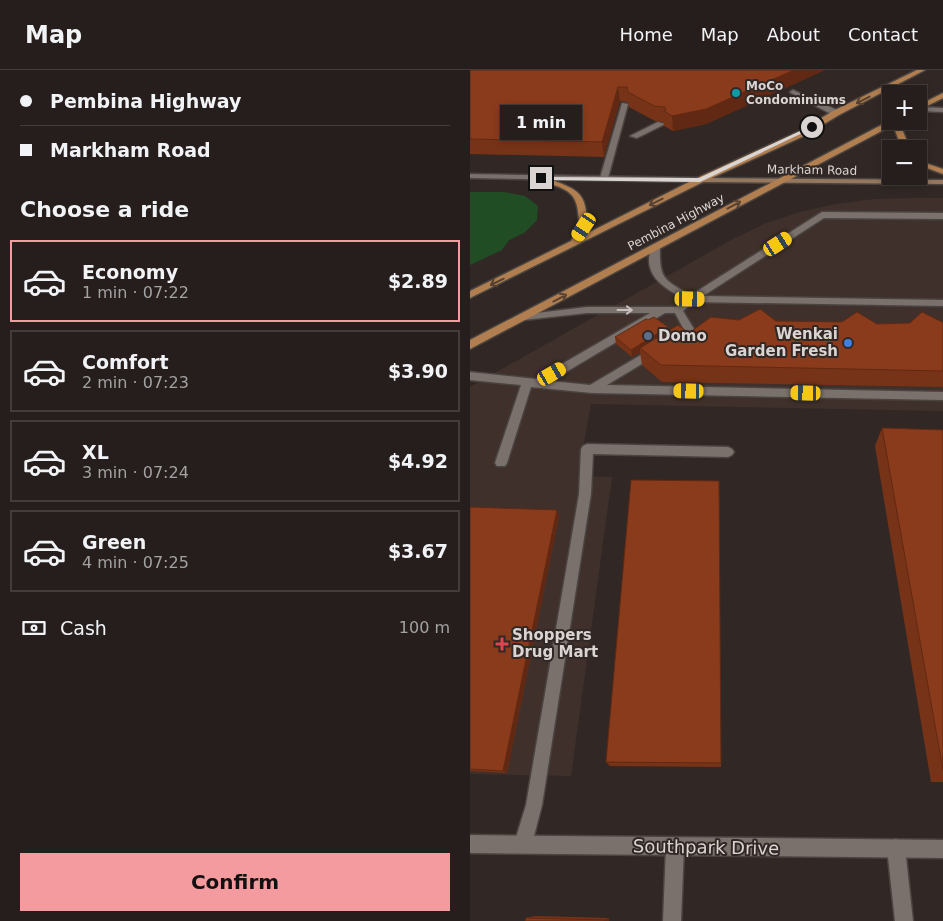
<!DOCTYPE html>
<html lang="en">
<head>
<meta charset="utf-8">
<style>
	body { margin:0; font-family:"DejaVu Sans",sans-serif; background:#312b29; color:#f1f3f6; height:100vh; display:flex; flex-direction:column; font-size:19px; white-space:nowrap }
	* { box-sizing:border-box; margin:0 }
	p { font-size:16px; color:#a3a2a3 }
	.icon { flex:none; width:28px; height:28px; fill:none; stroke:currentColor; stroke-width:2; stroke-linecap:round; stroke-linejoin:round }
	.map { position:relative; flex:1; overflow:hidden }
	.side { display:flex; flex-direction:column; background:#251e1c; width:470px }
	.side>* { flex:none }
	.hud { display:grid; align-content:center; height:110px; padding:0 20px; background:#251e1c }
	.buttons { position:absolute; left:412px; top:15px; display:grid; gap:10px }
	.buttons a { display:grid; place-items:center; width:45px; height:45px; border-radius:0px; background:#251e1c; box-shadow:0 2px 8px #0003,0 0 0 1px #423c3b; font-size:25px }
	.end { position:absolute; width:22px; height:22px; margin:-11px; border:6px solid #dad4d2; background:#111; box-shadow:0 0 0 2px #111 }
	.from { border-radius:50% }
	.bubble { position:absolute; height:35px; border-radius:0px; background:#251e1c; box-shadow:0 2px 8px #0003,0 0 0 1px #423c3b; font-size:16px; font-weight:700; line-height:35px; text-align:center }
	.car { position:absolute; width:15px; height:30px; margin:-15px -8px; border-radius:6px; box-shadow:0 0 4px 1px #0007; background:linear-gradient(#f5c518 24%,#345 0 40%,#f5c518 0 76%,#345 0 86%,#f5c518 0) }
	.hud b { display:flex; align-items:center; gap:18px; height:48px; font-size:19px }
	.hud b+b { border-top:1px solid #423c3b }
	.hud i { width:12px; height:12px; background:#f1f3f6 }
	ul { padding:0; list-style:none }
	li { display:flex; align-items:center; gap:15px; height:82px; margin:0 10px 8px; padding:0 10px; border:2px solid #423c3b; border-radius:0px }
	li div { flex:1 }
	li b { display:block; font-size:19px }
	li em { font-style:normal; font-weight:700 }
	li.current { border-color:#f49b9f }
	li>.icon { width:45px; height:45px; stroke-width:1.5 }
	h2 { padding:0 20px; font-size:22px; line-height:60px }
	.pay { display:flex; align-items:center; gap:12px; height:55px; padding:0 20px; font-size:19px }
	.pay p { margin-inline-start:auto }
	.button { display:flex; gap:10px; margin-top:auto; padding:10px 20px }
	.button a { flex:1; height:58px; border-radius:0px; background:#f49b9f; color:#111; font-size:20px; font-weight:700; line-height:58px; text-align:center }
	header { display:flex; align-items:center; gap:30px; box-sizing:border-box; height:70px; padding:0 25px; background:#251e1c; border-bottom:1px solid #423c3b }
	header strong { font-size:24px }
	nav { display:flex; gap:28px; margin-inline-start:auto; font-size:18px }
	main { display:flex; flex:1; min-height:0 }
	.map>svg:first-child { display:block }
</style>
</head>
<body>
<header>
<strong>Map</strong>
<nav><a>Home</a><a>Map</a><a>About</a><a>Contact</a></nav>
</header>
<main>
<section class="side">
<div class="hud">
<b><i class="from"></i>Pembina Highway</b>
<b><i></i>Markham Road</b>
</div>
<h2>Choose a ride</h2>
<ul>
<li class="current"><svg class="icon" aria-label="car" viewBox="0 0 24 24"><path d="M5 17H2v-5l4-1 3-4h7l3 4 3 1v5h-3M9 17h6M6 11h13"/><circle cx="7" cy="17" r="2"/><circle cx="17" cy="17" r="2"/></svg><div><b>Economy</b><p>1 min · 07:22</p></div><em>$2.89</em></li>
<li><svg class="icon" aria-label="car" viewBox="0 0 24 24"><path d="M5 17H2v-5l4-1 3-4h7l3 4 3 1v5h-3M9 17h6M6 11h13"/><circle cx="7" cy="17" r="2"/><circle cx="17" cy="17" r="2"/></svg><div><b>Comfort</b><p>2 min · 07:23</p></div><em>$3.90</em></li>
<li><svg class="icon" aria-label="car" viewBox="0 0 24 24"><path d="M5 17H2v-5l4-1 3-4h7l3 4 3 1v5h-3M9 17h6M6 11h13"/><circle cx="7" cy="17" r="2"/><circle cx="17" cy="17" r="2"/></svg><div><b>XL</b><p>3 min · 07:24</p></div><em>$4.92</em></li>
<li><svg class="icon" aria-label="car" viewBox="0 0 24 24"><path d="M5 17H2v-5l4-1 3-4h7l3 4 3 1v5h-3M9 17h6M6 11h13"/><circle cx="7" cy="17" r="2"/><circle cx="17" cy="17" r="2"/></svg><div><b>Green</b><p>4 min · 07:25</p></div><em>$3.67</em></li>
</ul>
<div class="pay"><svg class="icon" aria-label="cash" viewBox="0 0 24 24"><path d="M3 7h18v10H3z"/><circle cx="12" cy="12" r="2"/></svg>Cash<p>100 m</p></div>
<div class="button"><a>Confirm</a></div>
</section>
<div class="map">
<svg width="473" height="851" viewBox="0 0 473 851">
	<rect width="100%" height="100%" fill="#312825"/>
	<!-- built -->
	<polygon fill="#3f302b" points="442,128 473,128 473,341 121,334 108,406 142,407 101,706 0,704 0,317 263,169 296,153 330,142 365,134 404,129"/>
	<!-- green -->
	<polygon fill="#214d24" points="0,122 34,122 55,126 68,136 67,150 54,163 39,170 32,180 0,195"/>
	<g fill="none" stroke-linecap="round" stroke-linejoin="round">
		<defs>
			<g id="lane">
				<polygon points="323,20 369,41 370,43 363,45 321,23 320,22"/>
				<polygon points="152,33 158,34 138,108 134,110 130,108"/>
				<polygon points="449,37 473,38 473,42 449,41"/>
				<polygon points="188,52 195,54 167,68 160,66"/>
				<path d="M 352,142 L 473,143 L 473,149 L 354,148 L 233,226 L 473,230 L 473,236 L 223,232 L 213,241 L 224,259 L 207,272 L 199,272 L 198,269 L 213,258 L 205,243 L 195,243 L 81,311 L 120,315 L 186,276 L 190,277 L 191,280 L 190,283 L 137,315 L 473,322 L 473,330 L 122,323 L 61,317 L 37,393 L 35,396 L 27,396 L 25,393 L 51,315 L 0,310 L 0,302 L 66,309 L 180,243 L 117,243 L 54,250 L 49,247 L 50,245 L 117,237 L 206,237 L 214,229 C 192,217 171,204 182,175 L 185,174 L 190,177 C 189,209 194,210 221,225 Z"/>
				<polygon points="117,374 258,377 262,379 264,382 262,385 258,387 123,384 121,424 72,735 62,774 59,780 53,783 47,780 44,774 56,735 109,424 111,379 113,376"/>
				<polygon points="205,768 211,771 214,777 211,851 193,851 196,777 199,771"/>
				<polygon points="426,769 432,772 435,778 443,851 425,851 417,778 420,772"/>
			</g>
			<g id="street">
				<polygon points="0,104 230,108 234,110 230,112 0,108"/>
				<polygon points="0,765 473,770 473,788 0,783"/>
			</g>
			<polygon id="secondary" points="227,108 473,110 473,114 230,112 227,112"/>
			<g id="primary">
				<path d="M 447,0 L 455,0 L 369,45 L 334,66 L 233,112 L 0,228 L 0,221 L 101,171 C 109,158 110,157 108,142 C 106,118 88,117 68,110 L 68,106 C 75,106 81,109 87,112 C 115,122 115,129 118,157 L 114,165 L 227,108 L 328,62 L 363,41 Z"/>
				<polygon points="473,23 473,28 449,40 449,35"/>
				<polygon points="421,50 421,51 429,51 440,79 432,79 423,55 0,279 0,270"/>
				<polygon points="449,89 458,94 473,99 473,104 449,95"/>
			</g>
		</defs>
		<!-- lane casing -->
		<use href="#lane" stroke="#4a4441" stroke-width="3"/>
		<!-- street casing -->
		<use href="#street" stroke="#4a4441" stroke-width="3"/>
		<!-- secondary casing -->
		<use href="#secondary" stroke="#4a4441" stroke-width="3"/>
		<!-- primary casing -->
		<use href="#primary" stroke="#4a4441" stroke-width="3"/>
		<!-- lane -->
		<use href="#lane" fill="#7a706c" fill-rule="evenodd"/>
		<!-- street -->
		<use href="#street" fill="#7a706c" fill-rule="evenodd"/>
		<!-- secondary -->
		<use href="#secondary" fill="#95775e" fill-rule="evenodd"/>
		<!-- primary -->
		<use href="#primary" fill="#b17e4f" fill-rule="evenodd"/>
	</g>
	<!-- wall -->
	<g fill="#773317">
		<polygon points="0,0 355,0 236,54 203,61 194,56 194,52 185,51 159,37 158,32 150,31 134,87 0,84"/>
		<polygon points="178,250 198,257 199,261 219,263 269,250 407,254 472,252 473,252 473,317 192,312 172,295 170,282 162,287 146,274 145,267"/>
		<polygon points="412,358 473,360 473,712 461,712 405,376"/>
		<polygon points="0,437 89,446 37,703 0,701"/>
		<polygon points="136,692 251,693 251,697 140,696"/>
		<polygon points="65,846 139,848 139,851 55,851 56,848"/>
	</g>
	<!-- shaded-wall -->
	<g fill="#612913">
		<polygon points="324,0 355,0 236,54 203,61 202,46"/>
		<polygon points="148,17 150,31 134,87 132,72"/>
		<polygon points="198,257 199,264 170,278 170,282 162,287 161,280"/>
		<polygon points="87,440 89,446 37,703 33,701"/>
		<polygon points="139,848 139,851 134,851 134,850"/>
	</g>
	<!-- building -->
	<g fill="#8a3b1b" stroke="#612913">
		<polygon points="0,0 324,0 236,39 202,46 194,41 196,40 195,37 184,36 158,22 157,17 148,17 132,72 0,69"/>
		<polygon points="290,239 306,251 372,252 387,242 407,254 440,253 452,242 472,252 473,252 473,301 191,295 170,278 208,255 219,263 241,247 269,250"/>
		<polygon points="184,247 198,257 161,280 145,267 176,249 178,250"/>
		<polygon points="412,358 473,360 473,700"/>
		<polygon points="161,410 249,411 251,693 136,692"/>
		<polygon points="0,437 87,440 33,701 0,699"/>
		<polygon points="56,848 134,850 134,851 55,851"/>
	</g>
	<!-- one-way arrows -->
	<defs><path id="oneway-shaft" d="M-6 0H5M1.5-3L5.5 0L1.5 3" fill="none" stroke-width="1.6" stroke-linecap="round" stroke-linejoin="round" transform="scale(1.25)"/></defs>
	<g stroke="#574232">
		<use href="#oneway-shaft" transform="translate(393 30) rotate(153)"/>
		<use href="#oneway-shaft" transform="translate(186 132) rotate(153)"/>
		<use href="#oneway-shaft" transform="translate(264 135) rotate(-28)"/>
		<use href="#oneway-shaft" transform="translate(27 212) rotate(154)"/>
		<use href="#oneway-shaft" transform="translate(90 228) rotate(-28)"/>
	</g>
	<use stroke="#c7c0be" href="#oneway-shaft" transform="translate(155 240)"/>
	<!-- route -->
	<polygon fill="#dad4d2" points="341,56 345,57 230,112 71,110 69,108 71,107 229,108"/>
	<!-- markers -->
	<circle fill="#0f9aa8" stroke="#312825" stroke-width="2" cx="266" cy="23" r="5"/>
	<circle fill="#5c6f8a" stroke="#312825" stroke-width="2" cx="178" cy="266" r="5"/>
	<circle fill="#3f7fe0" stroke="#312825" stroke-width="2" cx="378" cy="273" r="5"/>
	<path fill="#e0444e" stroke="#312825" stroke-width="2" d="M29.5 566.5h5v5h5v5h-5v5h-5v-5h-5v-5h5z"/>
	<g text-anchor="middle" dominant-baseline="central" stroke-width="4" stroke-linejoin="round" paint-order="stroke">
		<!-- far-poi labels -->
		<g font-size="12" font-weight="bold" fill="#dad4d2" stroke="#312825" text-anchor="start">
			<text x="276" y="16">MoCo<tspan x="276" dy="14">Condominiums</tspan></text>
		</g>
		<!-- far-street labels -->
		<g font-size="12" fill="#dad4d2" stroke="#312825">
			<text transform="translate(342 100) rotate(1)">Markham Road</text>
			<text transform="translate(206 152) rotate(-28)">Pembina Highway</text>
		</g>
		<!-- poi labels -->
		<g font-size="15" font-weight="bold" fill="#dad4d2" stroke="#312825" text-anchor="start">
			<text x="368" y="264" text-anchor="end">Wenkai<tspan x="368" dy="17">Garden Fresh</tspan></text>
			<text x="188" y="266">Domo</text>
			<text x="42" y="565">Shoppers<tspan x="42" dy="17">Drug Mart</tspan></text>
		</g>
		<!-- near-street labels -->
		<g font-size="18" fill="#dad4d2" stroke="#312825">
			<text transform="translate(236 777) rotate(1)">Southpark Drive</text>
		</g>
	</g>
</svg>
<div class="buttons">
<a>+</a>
<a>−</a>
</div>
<i class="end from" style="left:342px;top:57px"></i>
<i class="end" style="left:71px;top:108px"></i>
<div class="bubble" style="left:30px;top:35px;width:82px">1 min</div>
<i class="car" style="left:114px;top:157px;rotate:214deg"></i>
<i class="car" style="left:308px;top:174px;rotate:57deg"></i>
<i class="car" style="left:220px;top:229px;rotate:91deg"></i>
<i class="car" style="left:82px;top:304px;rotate:60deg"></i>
<i class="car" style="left:219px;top:321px;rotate:271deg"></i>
<i class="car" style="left:336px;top:323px;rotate:271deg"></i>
</div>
</main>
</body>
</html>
